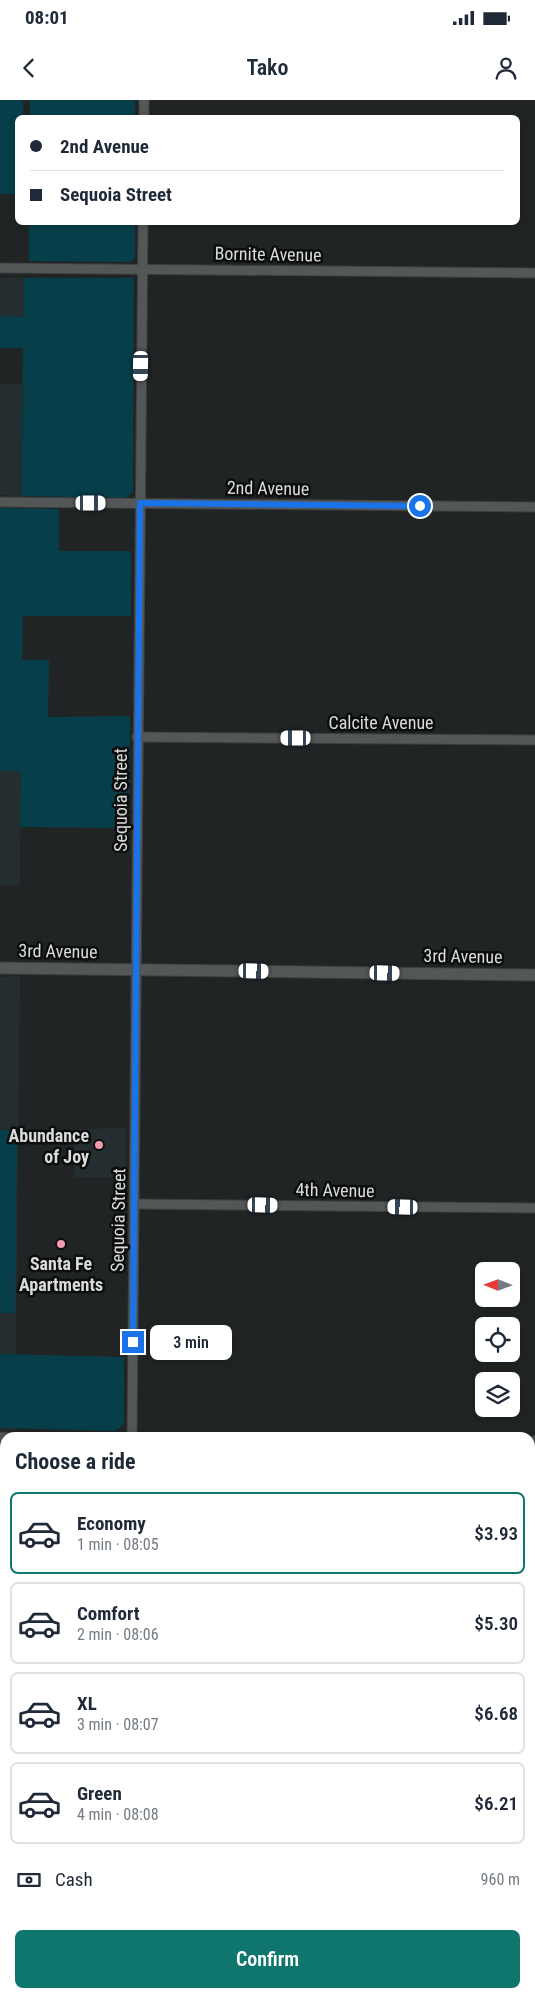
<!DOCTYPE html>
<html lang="en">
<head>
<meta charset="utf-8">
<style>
	body { margin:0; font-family:"Roboto Condensed",sans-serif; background:#f6f6f7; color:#1f2937; height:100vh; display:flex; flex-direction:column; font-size:19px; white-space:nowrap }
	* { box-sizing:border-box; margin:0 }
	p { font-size:16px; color:#747a83 }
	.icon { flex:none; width:28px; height:28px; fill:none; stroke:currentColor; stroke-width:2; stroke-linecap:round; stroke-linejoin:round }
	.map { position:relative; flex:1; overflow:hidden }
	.details { position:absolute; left:0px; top:1332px; width:535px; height:566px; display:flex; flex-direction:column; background:#fff; border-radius:15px 15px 0 0; box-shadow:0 2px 8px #0003 }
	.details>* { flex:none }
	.guide { position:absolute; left:15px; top:15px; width:505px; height:110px; border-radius:8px; box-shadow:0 2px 8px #0003; display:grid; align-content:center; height:110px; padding:0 15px; background:#fff }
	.needle { width:32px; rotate:271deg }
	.buttons { position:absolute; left:475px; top:1162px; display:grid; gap:10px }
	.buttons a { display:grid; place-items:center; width:45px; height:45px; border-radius:8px; background:#fff; box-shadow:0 2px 8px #0003; font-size:25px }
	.end { position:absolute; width:22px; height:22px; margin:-11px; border:6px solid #1a73e8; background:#fff; box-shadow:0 0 0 2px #fff }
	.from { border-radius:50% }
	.bubble { position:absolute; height:35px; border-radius:8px; background:#fff; box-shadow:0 2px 8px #0003; font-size:16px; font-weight:600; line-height:35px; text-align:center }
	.car { position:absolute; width:15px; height:30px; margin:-15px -8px; border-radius:6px; box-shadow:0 0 4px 1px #0007; background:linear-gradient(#fff 24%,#345 0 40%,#fff 0 76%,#345 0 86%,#fff 0) }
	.guide b { display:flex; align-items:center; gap:18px; height:48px; font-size:19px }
	.guide b+b { border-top:1px solid #e0e1e3 }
	.guide i { width:12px; height:12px; background:#1f2937 }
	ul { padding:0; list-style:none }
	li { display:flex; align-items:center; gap:15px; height:82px; margin:0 10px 8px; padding:0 5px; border:2px solid #e0e1e3; border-radius:8px }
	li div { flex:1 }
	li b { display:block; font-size:19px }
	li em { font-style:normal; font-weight:600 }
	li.active { border-color:#0f766e }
	li>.icon { width:45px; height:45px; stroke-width:1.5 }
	h2 { padding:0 15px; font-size:22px; line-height:60px }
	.pay { display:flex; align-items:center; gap:12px; height:55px; padding:0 15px; font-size:19px }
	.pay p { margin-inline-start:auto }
	.primary-button { display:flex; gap:10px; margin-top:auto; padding:10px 15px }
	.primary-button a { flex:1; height:58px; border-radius:8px; background:#0f766e; color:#fff; font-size:20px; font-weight:600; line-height:58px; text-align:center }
	.status { display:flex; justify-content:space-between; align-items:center; height:35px; padding:0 25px; background:#fff; direction:ltr }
	.status svg { height:14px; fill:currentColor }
	header { display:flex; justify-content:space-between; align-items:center; height:65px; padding:0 15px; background:#fff; font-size:22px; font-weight:600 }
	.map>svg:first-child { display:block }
</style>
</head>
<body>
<div class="status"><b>08:01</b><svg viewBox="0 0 49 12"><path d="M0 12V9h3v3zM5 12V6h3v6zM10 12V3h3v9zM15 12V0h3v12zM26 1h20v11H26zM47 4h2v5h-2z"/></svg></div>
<header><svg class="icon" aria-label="back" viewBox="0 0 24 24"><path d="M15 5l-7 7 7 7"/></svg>Tako<svg class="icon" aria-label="person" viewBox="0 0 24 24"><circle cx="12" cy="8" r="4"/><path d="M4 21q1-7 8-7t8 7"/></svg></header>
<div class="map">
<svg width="535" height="1898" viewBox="0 0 535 1898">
	<rect width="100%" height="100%" fill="#212425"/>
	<!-- built -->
	<g fill="#242e30">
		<polygon points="0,178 24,178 24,217 0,216"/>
		<polygon points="0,284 23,284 22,396 0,395"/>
		<polygon points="0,671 21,671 20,785 0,785"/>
		<polygon points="20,876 15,1330 0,1330 0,877"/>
		<polygon points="126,1028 126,1077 74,1077 74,1029"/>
	</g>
	<!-- green -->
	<g fill="#063f4a">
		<polygon points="0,0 23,0 23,17 18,18 17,94 0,94"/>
		<rect x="30" y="0" width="105" height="17"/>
		<polygon points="29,123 135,123 135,158 130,162 29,161"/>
		<polygon points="24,178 134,178 133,392 125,398 22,396 23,248 0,248 0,216 24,217"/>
		<polygon points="0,408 59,409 59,451 131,451 131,516 23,516 22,560 49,560 48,617 130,616 129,728 20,727 21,671 0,671"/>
		<polygon points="0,1030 17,1030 15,1213 0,1213"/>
		<polygon points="0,1254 124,1257 124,1324 115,1331 0,1328"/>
	</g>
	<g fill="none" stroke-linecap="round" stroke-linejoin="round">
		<defs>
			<g id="minor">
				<polyline points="144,18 144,0"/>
				<polyline points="0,168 535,173"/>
				<polyline points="0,402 535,407"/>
				<polyline points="137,637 535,640"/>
				<polyline points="134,1104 535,1108"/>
				<polyline points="0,1337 26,1338"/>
				<polyline points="132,1338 143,122"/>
				<polyline points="530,1341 535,1341"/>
				<polyline points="530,1574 535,1574"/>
				<polyline points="127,1898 127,1894"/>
			</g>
			<g id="tertiary">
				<polyline points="0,868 535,875"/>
				<polyline points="0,1806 5,1806"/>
				<polyline points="530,1810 535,1810"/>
			</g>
		</defs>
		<!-- minor casing -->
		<use href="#minor" stroke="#3d3f3f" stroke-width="11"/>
		<!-- tertiary casing -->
		<use href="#tertiary" stroke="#3d3f3f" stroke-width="13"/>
		<!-- minor -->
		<use href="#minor" stroke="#545758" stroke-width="9"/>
		<!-- tertiary -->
		<use href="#tertiary" stroke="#545758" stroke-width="11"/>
	</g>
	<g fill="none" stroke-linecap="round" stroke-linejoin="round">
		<!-- route -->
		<polyline stroke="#1a73e8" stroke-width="6" points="133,1242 140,403 420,406"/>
	</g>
	<!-- markers -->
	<g fill="#f29aaf" stroke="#0c0d0d" stroke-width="2">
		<circle cx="99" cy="1045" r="5"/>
		<circle cx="61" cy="1144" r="5"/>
	</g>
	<g text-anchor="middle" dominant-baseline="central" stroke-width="5" stroke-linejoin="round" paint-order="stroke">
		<!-- street labels -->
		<g font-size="18" fill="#dadcdc" stroke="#0c0d0d">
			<text transform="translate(268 154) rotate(1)">Bornite Avenue</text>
			<text transform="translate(268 388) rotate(1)">2nd Avenue</text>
			<text x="381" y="622">Calcite Avenue</text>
			<text transform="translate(120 700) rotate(-90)">Sequoia Street</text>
			<text transform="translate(58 851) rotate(1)">3rd Avenue</text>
			<text transform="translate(463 856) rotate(1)">3rd Avenue</text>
			<text transform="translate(335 1090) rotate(1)">4th Avenue</text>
			<text transform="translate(118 1120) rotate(-89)">Sequoia Street</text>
		</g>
		<!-- poi labels -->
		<g font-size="18" font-weight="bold" fill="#dadcdc" stroke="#0c0d0d" text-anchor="end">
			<text x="89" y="1035">Abundance<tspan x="89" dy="21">of Joy</tspan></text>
			<text x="61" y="1163" text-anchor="middle">Santa Fe<tspan x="61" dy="21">Apartments</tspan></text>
		</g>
	</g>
</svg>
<div class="buttons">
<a><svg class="needle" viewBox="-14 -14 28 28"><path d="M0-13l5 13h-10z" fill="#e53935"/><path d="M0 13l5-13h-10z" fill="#747a83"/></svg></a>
<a><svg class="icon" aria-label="locate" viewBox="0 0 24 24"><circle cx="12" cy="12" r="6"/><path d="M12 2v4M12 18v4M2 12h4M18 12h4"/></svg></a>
<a><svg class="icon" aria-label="layers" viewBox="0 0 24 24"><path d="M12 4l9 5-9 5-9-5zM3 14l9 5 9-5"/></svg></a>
</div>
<i class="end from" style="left:420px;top:406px"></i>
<i class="end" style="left:133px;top:1242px"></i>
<div class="bubble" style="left:150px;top:1225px;width:82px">3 min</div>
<i class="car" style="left:141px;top:266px;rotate:181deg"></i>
<i class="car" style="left:91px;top:403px;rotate:90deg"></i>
<i class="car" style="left:296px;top:638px;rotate:270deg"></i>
<i class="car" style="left:254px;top:871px;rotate:91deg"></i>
<i class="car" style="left:385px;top:873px;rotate:91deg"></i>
<i class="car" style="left:263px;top:1105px;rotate:91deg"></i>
<i class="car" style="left:403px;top:1107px;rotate:271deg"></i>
<div class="guide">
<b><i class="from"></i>2nd Avenue</b>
<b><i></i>Sequoia Street</b>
</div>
<section class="details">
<h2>Choose a ride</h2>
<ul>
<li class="active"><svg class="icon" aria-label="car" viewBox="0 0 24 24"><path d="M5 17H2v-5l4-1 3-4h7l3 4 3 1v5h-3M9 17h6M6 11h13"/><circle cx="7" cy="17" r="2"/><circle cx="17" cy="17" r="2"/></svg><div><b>Economy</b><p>1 min · 08:05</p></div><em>$3.93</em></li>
<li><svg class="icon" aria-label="car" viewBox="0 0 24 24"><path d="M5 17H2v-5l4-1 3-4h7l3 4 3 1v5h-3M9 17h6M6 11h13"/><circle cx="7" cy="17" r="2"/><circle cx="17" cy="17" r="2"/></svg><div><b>Comfort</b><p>2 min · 08:06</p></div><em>$5.30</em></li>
<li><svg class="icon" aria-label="car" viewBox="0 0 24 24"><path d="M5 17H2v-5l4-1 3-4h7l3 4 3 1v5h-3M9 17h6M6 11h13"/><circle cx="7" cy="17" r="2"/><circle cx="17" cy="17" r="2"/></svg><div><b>XL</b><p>3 min · 08:07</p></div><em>$6.68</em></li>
<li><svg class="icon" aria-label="car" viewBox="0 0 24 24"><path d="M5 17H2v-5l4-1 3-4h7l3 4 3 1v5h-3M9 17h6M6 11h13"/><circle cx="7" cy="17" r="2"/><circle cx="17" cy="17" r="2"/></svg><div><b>Green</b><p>4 min · 08:08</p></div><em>$6.21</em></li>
</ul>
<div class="pay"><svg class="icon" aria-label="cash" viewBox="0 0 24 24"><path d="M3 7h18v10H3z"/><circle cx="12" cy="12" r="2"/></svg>Cash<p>960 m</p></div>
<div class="primary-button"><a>Confirm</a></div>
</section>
</div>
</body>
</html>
